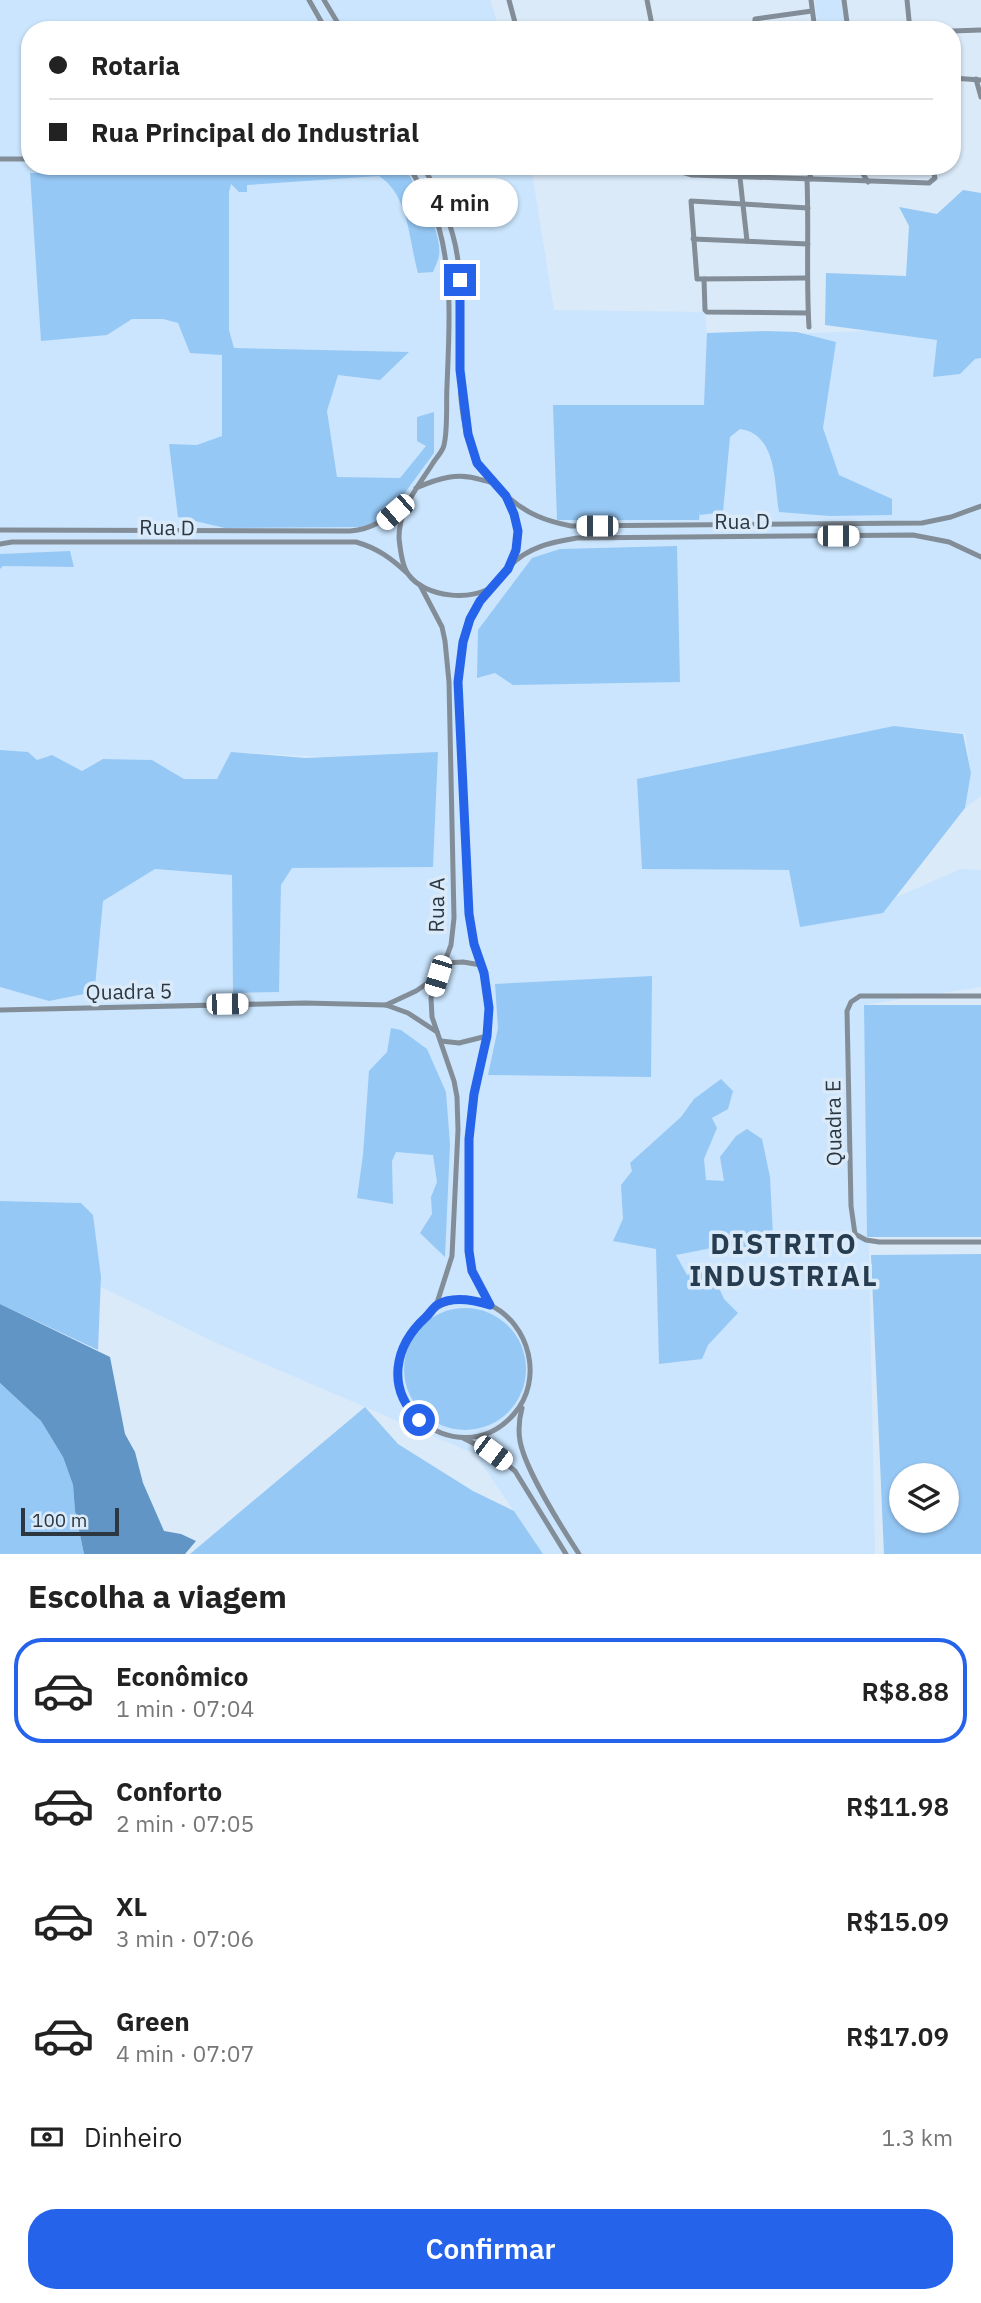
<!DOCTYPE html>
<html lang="pt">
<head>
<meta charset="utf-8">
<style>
	body { margin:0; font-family:"IBM Plex Sans",sans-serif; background:#f6f6f6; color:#222; height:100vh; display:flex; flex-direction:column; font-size:26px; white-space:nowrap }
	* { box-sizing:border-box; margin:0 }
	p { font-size:23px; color:#767676 }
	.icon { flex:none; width:38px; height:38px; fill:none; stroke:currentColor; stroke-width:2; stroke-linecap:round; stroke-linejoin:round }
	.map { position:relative; height:1554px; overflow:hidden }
	.side { display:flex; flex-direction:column; background:#fff; flex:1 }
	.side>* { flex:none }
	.banner { position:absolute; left:21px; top:21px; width:940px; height:154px; border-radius:28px; box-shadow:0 2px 5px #0004; display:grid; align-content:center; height:154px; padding:0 28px; background:#fff }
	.buttons { position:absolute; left:889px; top:1463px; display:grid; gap:14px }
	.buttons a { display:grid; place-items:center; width:70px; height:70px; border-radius:50%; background:#fff; box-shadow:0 2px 5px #0004; font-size:35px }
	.scale { position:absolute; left:21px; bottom:18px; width:98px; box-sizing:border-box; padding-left:7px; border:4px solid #2c3741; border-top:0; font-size:19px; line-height:24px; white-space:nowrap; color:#2c3741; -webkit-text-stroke:5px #daeaf9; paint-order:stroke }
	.end { position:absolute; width:32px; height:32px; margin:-16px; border:9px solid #2563eb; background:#fff; box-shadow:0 0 0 4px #fff }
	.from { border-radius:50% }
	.bubble { position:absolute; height:49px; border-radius:24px; background:#fff; box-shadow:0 2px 5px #0004; font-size:23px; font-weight:600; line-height:49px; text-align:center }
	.car { position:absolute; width:21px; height:42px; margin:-21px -10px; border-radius:9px; box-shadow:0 0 5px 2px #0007; background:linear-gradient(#fff 24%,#345 0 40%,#fff 0 76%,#345 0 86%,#fff 0) }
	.banner b { display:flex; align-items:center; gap:24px; height:66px; font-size:26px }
	.banner b+b { border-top:2px solid #e0e0e0 }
	.banner i { width:18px; height:18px; background:#222 }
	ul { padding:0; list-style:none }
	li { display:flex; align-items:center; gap:21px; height:105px; margin:0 14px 10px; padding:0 14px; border:4px solid transparent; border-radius:28px }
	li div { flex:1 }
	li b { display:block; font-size:26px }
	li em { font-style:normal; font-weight:600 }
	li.active { border-color:#2563eb }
	li>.icon { width:63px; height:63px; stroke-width:1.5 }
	h2 { padding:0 28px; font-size:32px; line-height:84px }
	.pay { display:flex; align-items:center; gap:18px; height:77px; padding:0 28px; font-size:26px }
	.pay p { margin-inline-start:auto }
	.primary-button { display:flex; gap:14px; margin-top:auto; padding:14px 28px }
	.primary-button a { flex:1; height:80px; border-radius:28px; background:#2563eb; color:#fff; font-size:28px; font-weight:600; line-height:80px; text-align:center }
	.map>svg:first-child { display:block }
</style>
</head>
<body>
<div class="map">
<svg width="981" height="1554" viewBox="0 0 981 1554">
	<rect width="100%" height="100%" fill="#daeaf9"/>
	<!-- built -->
	<g fill="#cae5fd">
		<polygon points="0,0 490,0 500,30 30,30 30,166 531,166 554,310 705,312 707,333 811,333 945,328 981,304 981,796 965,808 971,773 965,733 894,726 642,869 789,870 846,919 961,869 981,870 981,987 864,1005 875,1554 543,1554 475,1454 225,1347 101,1287 93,1215 81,1203 0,1201 0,987 49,1001 95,987 103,901 155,869 233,875 233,993 279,992 281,885 292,868 433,866 438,753 323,757 232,752 217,779 184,779 152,760 103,759 82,771 52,755 37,760 0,751 0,569 3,566 74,567 69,552 0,554"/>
		<polygon points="815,0 842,0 846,28 818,30"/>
	</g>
	<!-- green -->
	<g fill="#96c8f6" fill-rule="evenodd">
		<path d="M 303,166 L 404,166 C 416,188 443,231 439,256 C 438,261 435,267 433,272 L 418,273 C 409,241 409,195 379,176 L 247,185 L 247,192 L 239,192 L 231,184 L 229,192 L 229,330 L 234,348 L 409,352 L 380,380 L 338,375 L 327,411 L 337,477 L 400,478 L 426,446 L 417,441 L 417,417 L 434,412 L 434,453 L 393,509 L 381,520 L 360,527 L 225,528 L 178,517 L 169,444 L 197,445 L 222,436 L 222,355 L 190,353 L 178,323 L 163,319 L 132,319 L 107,335 L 41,341 L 30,173 L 226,172 Z"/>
		<polygon points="963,190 981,193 981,358 975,359 960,374 933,377 937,340 825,325 826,273 906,276 909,226 899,207 937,214"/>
		<path d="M 766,331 L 797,332 L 836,342 L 823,428 L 839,475 L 892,499 L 892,515 L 830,516 L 779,512 C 774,482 777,434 740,429 L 730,437 L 723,512 L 700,515 L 700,510 L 699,520 L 557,520 L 553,405 L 704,405 L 707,333 Z"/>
		<polygon points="677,546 680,682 513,685 495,673 477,678 478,630 532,558 560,549"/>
		<polygon points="70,551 74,567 3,566 0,569 0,554"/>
		<polygon points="894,726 963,734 971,773 965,808 883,913 800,927 789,870 642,869 637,779"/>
		<polygon points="0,750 28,752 37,760 52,755 82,771 103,759 152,760 184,779 217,779 231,752 306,758 438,752 433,867 292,868 281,885 279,992 233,993 232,875 155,869 103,901 95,987 89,993 49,1001 0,987"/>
		<polygon points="652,976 651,1077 488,1075 498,1028 495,984"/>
		<polygon points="864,1005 981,1005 981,1237 867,1237"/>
		<polygon points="391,1028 401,1030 427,1049 446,1092 450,1144 445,1257 420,1233 432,1214 431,1197 437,1182 433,1155 396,1152 392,1161 393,1204 357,1198 363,1155 369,1071 387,1052"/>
		<polygon points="721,1079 733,1091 728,1109 712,1118 717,1128 704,1159 706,1180 724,1181 720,1157 736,1136 747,1129 762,1139 770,1177 773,1236 753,1247 722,1246 676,1255 687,1275 711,1270 724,1299 738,1313 708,1345 702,1359 659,1364 656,1249 613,1241 623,1219 621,1185 632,1171 630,1163 681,1117 694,1099"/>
		<polygon points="0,1201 81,1203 93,1215 101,1277 98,1350 0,1304"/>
		<path d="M 981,1254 L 981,1554 L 884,1554 L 871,1255 ZM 901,1475 L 947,1475 L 947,1521 L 901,1521 Z"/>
		<circle cx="465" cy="1369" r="61"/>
		<polygon points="0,1383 41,1421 63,1457 73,1485 75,1511 84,1554 0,1554"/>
		<polygon points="365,1407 398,1444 473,1491 514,1511 543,1554 190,1554"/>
	</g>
	<!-- water -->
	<polygon fill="#6195c5" points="0,1304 110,1357 125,1434 135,1452 143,1483 164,1531 181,1534 196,1541 185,1554 84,1554 75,1511 73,1485 63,1457 41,1421 0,1383"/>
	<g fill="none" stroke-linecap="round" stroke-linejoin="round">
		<!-- minor -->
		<g stroke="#838d98" stroke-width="5">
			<polyline points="309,0 326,30"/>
			<polyline points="324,0 342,30"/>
			<polyline points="509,0 517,30"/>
			<polyline points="647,0 653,30"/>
			<polyline points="811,0 815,30"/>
			<polyline points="844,0 848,30"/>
			<polyline points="907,0 910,30"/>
			<polyline points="754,30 755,19 812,11"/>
			<polyline points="952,31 981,30"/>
			<polyline points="952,78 981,80"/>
			<polyline points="976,79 981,97"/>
			<polyline points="0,159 30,159"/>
			<path d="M 409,166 C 420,186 432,206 439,228 C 453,278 449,335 447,386 C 446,403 448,429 444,445 C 443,451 437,457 433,463 C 418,487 399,508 399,538 C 400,548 402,566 408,574 C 425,598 473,602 495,585 C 523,564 524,507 497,485 C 493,482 487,481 482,480 C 458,472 439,478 416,488"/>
			<path d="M 423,166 C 440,196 454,227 458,261 C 466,322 448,405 477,461 C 481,469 489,475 494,482"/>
			<polyline points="679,166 682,172 692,175 929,183 935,178 932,166"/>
			<polyline points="808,166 811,179"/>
			<polyline points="858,166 868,182"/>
			<polyline points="740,178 747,241"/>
			<path d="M 807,179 C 809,229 806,278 809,327"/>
			<polyline points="693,239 808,244"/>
			<polyline points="806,278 697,279 691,201 808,208"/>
			<polyline points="704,279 705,310 707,312 808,313"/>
			<path d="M 508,497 C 527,514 546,521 571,526 L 922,523 L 951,517 L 981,506"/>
			<path d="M 0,530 L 350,531 C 374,529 387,518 405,503"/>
			<path d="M 0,544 L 12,542 L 356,542 C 377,548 391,558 407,573"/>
			<path d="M 510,566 C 528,547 552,542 577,538 L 913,535 L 949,542 L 981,557"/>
			<polyline points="420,585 442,627 445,641 449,682 454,918 451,945 431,998 432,1017 454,1081 457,1097 458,1130 452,1256 436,1306"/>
			<polyline points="444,963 463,962 481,965"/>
			<polyline points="981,996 860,996 851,1002 847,1011 851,1206 855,1234 866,1240 879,1242 981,1242"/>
			<polyline points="386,1005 416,991 438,976"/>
			<polyline points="0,1010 305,1003 386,1005 408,1013 437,1032"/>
			<polyline points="441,1041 459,1043 487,1036"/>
			<path d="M 463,1300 C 472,1301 481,1302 490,1305 C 530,1324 544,1380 514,1414 C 456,1480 353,1393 418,1324 C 434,1308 441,1302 463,1300 Z"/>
			<polyline points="490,1305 473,1271 469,1251 469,1138 474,1094 487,1036 489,1008 484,973 474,944 469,914 458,682 462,642 470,619 480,601 495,585"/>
			<path d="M 522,1408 C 519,1419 518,1429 520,1441 C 525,1469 562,1528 579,1554"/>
			<polyline points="463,1438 493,1453 515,1471 566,1554"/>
		</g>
	</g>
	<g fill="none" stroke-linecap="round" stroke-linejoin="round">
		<!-- route -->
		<path stroke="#2563eb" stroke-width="9" d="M 419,1420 C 386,1388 394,1346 426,1317 C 430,1313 433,1308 437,1305 C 452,1296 474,1300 490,1305 L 472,1271 L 469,1251 L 469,1139 L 474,1094 L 487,1036 L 489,1008 L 484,973 L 474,944 L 469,914 L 458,682 L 463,642 L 470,619 L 480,601 L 508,569 L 516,550 L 518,531 L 514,514 L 506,496 L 477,463 L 468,434 L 460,370 L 460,280"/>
	</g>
	<g text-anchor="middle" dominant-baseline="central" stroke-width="7" stroke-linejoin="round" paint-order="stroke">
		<!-- street labels -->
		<g font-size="21" fill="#2c3741" stroke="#daeaf9">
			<text x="742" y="521">Rua D</text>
			<text transform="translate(167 527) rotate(1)">Rua D</text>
			<text transform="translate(436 905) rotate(-89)">Rua A</text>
			<text transform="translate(129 991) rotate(-1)">Quadra 5</text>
			<text transform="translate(833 1123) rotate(-91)">Quadra E</text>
		</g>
		<!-- district labels -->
		<g font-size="28" font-weight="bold" letter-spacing="2" fill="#263c50" stroke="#daeaf9">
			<text x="784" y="1243">DISTRITO<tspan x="784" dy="32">INDUSTRIAL</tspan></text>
		</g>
	</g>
</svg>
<div class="buttons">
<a><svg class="icon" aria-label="layers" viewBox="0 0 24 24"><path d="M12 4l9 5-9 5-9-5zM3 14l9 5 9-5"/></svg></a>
</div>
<div class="scale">100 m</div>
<i class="end from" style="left:419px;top:1420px"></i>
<i class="end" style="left:460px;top:280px"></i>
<div class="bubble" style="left:402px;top:178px;width:116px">4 min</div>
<i class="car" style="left:395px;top:512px;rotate:229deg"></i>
<i class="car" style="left:597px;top:526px;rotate:270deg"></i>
<i class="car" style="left:838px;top:536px;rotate:90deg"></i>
<i class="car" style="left:438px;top:976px;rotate:197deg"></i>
<i class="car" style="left:227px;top:1004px;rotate:89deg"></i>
<i class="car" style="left:493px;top:1453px;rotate:127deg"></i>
<div class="banner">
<b><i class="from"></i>Rotaria</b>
<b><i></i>Rua Principal do Industrial</b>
</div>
</div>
<section class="side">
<h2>Escolha a viagem</h2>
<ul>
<li class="active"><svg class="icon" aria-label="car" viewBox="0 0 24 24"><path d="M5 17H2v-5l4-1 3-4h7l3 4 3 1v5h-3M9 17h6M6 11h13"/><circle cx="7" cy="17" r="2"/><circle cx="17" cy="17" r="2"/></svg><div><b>Econômico</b><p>1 min · 07:04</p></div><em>R$8.88</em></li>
<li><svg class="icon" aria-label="car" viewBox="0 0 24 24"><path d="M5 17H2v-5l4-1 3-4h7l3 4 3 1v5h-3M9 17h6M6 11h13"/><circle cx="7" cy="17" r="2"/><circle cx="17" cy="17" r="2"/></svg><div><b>Conforto</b><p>2 min · 07:05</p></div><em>R$11.98</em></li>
<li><svg class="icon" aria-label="car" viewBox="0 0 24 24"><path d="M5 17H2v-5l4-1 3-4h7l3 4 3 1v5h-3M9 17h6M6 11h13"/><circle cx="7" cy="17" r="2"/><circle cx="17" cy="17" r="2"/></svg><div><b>XL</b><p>3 min · 07:06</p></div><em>R$15.09</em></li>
<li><svg class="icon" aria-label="car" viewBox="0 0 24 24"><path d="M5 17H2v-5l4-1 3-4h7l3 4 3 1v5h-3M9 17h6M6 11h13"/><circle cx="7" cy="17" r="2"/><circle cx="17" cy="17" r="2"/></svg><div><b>Green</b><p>4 min · 07:07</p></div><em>R$17.09</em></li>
</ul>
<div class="pay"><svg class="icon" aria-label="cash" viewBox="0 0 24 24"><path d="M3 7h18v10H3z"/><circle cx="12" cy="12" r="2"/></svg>Dinheiro<p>1.3 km</p></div>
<div class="primary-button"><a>Confirmar</a></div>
</section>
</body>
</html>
